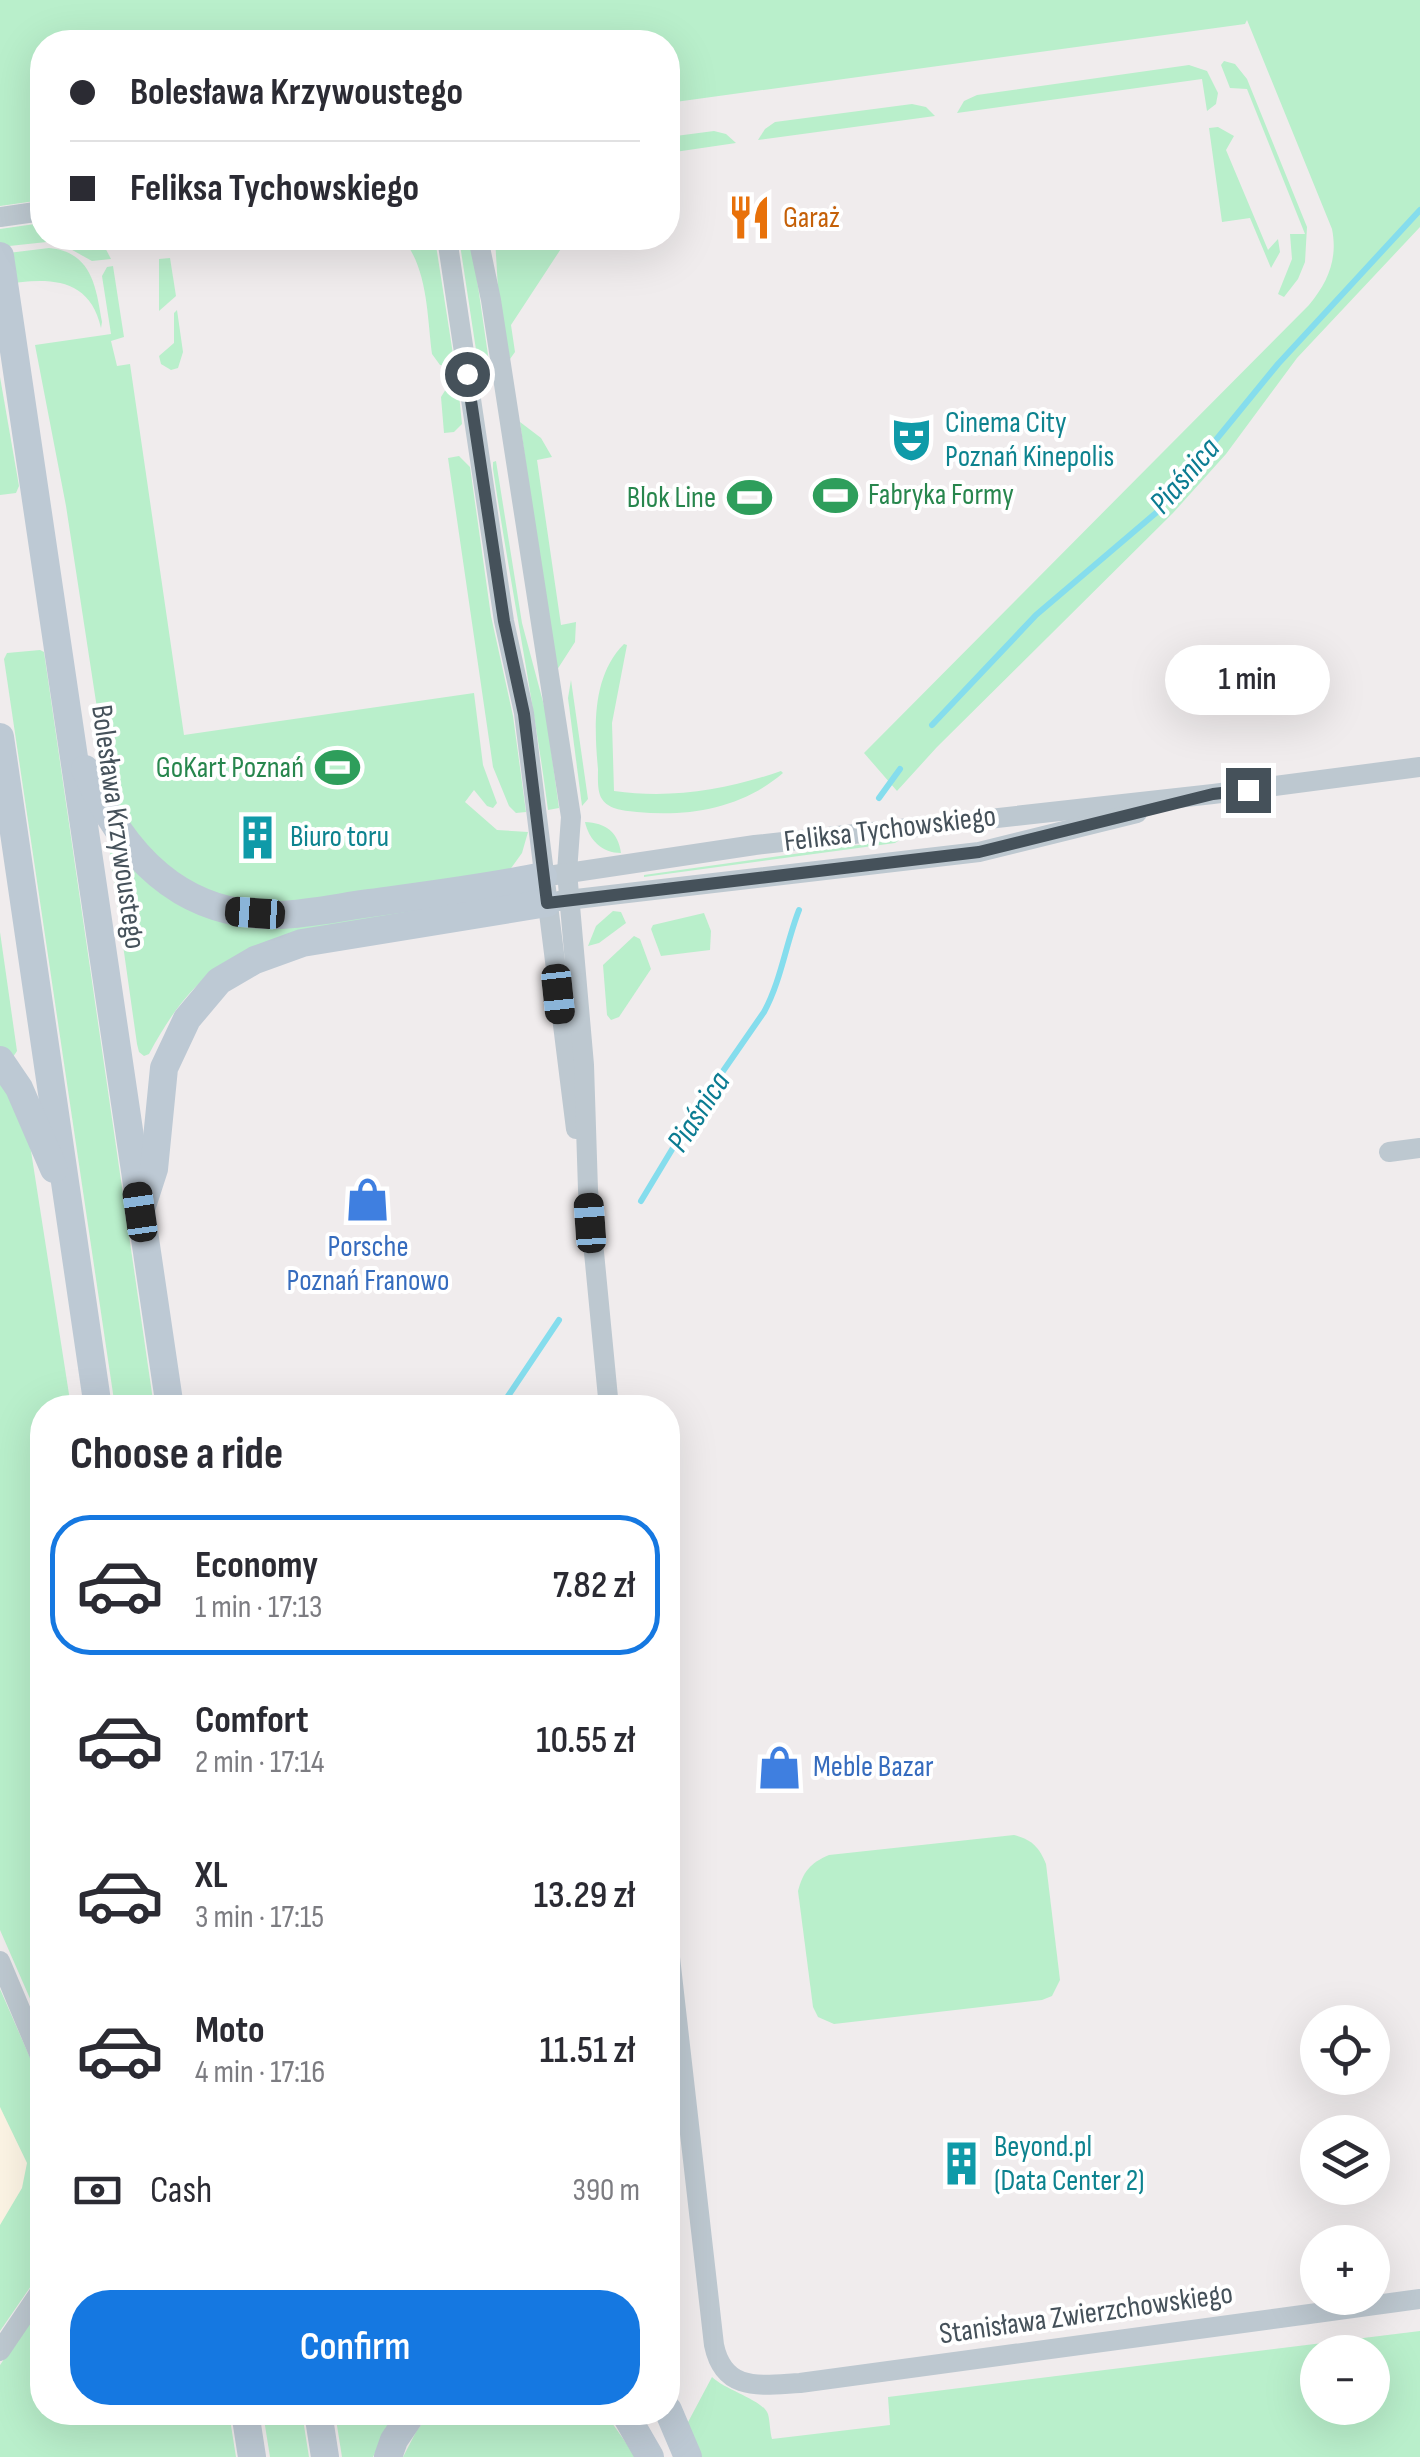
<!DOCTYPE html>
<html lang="en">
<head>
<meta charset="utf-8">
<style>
	body { margin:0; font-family:"Sofia Sans Condensed",sans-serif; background:#f2f2f3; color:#2b2b33; height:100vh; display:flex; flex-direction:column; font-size:38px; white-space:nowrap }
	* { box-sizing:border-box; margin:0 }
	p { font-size:32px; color:#7c7c81 }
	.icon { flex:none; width:55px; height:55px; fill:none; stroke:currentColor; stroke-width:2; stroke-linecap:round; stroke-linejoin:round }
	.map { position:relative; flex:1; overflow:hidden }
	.drawer { position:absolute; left:30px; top:1395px; width:650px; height:1030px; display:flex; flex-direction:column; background:#fff; border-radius:40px; box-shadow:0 10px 40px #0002 }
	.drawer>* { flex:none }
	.top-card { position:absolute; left:30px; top:30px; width:650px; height:220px; border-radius:40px; box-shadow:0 10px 40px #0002; display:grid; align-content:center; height:220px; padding:0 40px; background:#fff }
	.fabs { position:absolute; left:1300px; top:2005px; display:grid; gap:20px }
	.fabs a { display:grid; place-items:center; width:90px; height:90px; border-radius:50%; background:#fff; box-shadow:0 10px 40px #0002; font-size:50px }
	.end { position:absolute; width:45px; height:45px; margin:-22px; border:12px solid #45515a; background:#fff; box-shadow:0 0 0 5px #fff }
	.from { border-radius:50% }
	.bubble { position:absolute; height:70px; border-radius:35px; background:#fff; box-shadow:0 10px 40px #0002; font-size:32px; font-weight:600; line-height:70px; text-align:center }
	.car { position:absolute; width:30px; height:60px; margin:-30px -15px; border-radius:12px; box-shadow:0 0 8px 2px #0007; background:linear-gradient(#222 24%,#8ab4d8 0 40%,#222 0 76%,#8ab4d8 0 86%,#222 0) }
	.top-card b { display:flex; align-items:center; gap:35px; height:95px; font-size:38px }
	.top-card b+b { border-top:2px solid #e1e1e2 }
	.top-card i { width:25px; height:25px; background:#2b2b33 }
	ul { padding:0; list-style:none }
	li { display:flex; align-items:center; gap:30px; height:140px; margin:0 20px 15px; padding:0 20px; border:5px solid transparent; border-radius:40px }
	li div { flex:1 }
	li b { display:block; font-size:38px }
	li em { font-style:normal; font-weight:600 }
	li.current { border-color:#1578e1 }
	li>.icon { width:90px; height:90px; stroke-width:1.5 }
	h2 { padding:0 40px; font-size:45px; line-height:120px }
	.pay { display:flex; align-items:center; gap:25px; height:110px; padding:0 40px; font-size:38px }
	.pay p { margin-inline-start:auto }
	.primary-button { display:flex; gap:20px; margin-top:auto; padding:20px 40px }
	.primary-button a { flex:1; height:115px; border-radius:40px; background:#1578e1; color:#fff; font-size:40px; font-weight:600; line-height:115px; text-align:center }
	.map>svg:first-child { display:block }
</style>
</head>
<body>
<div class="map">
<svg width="1420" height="2457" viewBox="0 0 1420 2457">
	<rect width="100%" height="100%" fill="#f0eced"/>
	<!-- commercial -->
	<polygon fill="#fcf4e4" points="0,2032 42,2126 42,2186 0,2244"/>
	<!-- green -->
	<g fill="#b9efcb" fill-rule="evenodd">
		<path d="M 0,0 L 1420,0 L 1420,227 L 1297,358 L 1226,454 L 1173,513 L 937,747 L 897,791 L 864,753 L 1309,305 C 1328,282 1338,259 1332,229 L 1247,20 L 1245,24 L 668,103 L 668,42 L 42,42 L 42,200 L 0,206 Z"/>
		<polygon points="1224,61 1235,64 1247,79 1307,227 1305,262 1298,279 1284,297 1278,294 1292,259 1290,234 1305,234 1247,89 1230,88 1221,65"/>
		<polygon points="1189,65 1207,71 1218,93 1216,104 1207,111 1202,79 957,113 964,101 977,95"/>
		<polygon points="912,104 926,107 935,116 758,140 765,129 775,122"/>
		<polygon points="1218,127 1234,136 1226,150 1268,250 1278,239 1280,252 1271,268 1250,218 1222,222 1209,128"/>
		<polygon points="714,131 726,134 736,143 668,153 668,137"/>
		<polygon points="42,223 42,238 100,238 111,259 92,261 56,241 0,247 0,229"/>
		<path d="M 402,238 L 435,239 L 455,367 L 440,365 L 432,354 C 427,316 428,268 402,238 Z"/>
		<polygon points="459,238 471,238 489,362 478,363"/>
		<polygon points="495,238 568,238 511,325 515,352 510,359 500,323"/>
		<path d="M 49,248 C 92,252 96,287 102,322 L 101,328 C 89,274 44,278 0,285 L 0,254 Z"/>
		<polygon points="170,258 176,296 159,311 159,259"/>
		<polygon points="113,266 124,337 111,341 117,366 130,364 184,735 474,693 483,765 497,803 493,808 487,806 474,790 465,802 497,830 528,832 522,853 509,871 300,904 213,897 153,858 118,806 106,767 66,506 35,345 111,334 102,276 107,267"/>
		<polygon points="177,310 183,352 178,368 171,370 161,364 159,356 174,343 174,313"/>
		<polygon points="0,377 19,486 16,493 0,495"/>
		<polygon points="458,385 462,424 454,432 444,433 441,397 446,389"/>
		<polygon points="520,422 541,438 552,457 537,460 561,625 576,622 575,642 555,673"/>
		<polygon points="459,456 470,467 491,616 513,716 526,812 516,813 509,806 493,767 448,458"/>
		<path d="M 496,461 L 522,623 L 546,713 L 559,808 L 548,810 C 533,695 510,583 493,469 L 493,462 Z"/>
		<path d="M 624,644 L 627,645 L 612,723 L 614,791 C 671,799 727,790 781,771 L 783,773 C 742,808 690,817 637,812 C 626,811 609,810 602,799 C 597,792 598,777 598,769 C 594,727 592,676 624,644 Z"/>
		<polygon points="40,650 44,652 154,1407 115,1407 4,659 7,653"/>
		<polygon points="571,680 588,799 582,806 568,698"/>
		<path d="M 585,822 C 606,823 618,832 621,853 C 602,853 589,840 585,822 Z"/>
		<polygon points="901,839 895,843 644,877 644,875"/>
		<path d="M 116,848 L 193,910 L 517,891 L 227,961 C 190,986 170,1015 149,1054 L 144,1056 L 139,1052 L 137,1044 L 110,853 Z"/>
		<polygon points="613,911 621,912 626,923 599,943 588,946 596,926"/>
		<polygon points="704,913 711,931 710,950 661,956 651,929 653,925"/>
		<polygon points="0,932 17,1051 13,1057 0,1047"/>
		<polygon points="634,936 640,939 651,969 619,1017 611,1020 607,1015 603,965"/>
		<polygon points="0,1076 27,1132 31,1151 71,1407 42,1408 42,2026 0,1930"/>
		<path d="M 1014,1835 C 1032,1840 1039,1847 1046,1864 L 1060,1980 L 1052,1996 L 1042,2000 L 834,2024 L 818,2017 L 813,2007 L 798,1891 C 803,1872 810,1863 829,1855 Z"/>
		<polygon points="0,1989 42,2085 42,2270 0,2331 0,2225 22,2188 27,2163 0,2107"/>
		<polygon points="42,2304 42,2412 229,2413 236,2457 0,2457 0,2365"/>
		<path d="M 1420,2331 L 1420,2457 L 700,2457 L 687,2424 L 712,2377 C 727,2391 763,2400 768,2414 C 770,2422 770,2432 772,2439 L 890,2425 L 888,2397 ZM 1318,2352 L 1372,2352 L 1372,2408 L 1318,2408 Z"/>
		<polygon points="432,2412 605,2413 636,2457 403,2457 417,2430"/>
		<polygon points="263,2413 302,2413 309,2457 270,2457"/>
		<polygon points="335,2413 395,2413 373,2457 342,2457"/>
	</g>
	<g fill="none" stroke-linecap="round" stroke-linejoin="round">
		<!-- stream -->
		<g stroke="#85dded" stroke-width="6">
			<polyline points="932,725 1036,615 1157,512 1278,364 1420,210"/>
			<polyline points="879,798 900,769"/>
			<path d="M 641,1201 L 694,1113 L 764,1012 C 781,981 786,943 799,910"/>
			<polyline points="500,1408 559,1320"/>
		</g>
		<!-- minor -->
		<g stroke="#bdc8d0" stroke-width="20">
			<polyline points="0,217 42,211"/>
			<polyline points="447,238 504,621 524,713 576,1129"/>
			<polyline points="478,238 491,300 571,817 567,872 584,1065 588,1190 609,1408"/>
			<polyline points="555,875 755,845 1213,794 1420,767"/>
			<polyline points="559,901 979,852 1137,813"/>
			<polyline points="1389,1152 1420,1148"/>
			<path d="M 668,1940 L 714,2345 C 724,2393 761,2385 800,2383 L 1420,2299"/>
			<polyline points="0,1961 42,2061"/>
			<polyline points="0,2351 42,2289"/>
		</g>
		<!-- secondary -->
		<g stroke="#bdc9d4" stroke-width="28">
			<polyline points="0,256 170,1408"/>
			<polyline points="0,737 98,1408"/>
			<path d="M 85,769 C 122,854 180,918 279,915 C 309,914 340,907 370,903 C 428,895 486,888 543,876"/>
			<polyline points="0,1060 19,1088 54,1169"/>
			<polyline points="142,1206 154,1169 164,1068 187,1019 219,981 255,960 302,943 547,903"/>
			<polyline points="668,2410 688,2457"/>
			<polyline points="245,2412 252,2457"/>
			<polyline points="318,2412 325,2457"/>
			<polyline points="624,2412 650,2457"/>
			<polyline points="388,2457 394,2440 413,2412"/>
		</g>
	</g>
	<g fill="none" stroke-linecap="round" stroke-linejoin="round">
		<!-- route -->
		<polyline stroke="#45515a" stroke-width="12" points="467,374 504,621 524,714 547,903 979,852 1213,794 1248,790"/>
	</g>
	<!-- icons -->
	<defs>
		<symbol id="restaurant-bare" viewBox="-9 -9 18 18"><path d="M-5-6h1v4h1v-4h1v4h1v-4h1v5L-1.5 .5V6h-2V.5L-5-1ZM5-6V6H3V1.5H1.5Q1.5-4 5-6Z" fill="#e8710a" stroke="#fff" stroke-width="2.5" paint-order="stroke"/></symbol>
		<symbol id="theatre-bare" viewBox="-9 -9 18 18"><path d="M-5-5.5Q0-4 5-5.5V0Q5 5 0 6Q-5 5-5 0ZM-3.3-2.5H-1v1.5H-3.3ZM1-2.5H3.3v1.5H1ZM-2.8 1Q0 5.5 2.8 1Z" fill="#0f9aa8" stroke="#fff" stroke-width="2.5" paint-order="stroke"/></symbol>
		<symbol id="stadium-bare" viewBox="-9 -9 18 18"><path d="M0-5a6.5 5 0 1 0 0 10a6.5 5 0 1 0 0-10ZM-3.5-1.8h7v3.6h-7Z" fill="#2e9e5b" stroke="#fff" stroke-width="2.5" paint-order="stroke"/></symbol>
		<symbol id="building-bare" viewBox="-9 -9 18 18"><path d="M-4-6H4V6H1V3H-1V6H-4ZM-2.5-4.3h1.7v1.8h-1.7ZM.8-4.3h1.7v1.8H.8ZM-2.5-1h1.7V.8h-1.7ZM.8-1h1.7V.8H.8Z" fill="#0f9aa8" stroke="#fff" stroke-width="2.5" paint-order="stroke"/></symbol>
		<symbol id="shop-bare" viewBox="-9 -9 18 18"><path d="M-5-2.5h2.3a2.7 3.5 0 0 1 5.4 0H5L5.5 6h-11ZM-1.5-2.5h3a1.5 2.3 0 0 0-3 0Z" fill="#3f7fe0" stroke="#fff" stroke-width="2.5" paint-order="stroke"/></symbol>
	</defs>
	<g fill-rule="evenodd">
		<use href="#restaurant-bare" x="718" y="186" width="63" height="63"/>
		<use href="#theatre-bare" x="880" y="408" width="63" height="63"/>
		<use href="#stadium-bare" x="804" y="464" width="63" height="63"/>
		<use href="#stadium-bare" x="718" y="466" width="63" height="63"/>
		<use href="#stadium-bare" x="306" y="736" width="63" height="63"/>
		<use href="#building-bare" x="226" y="806" width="63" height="63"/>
		<use href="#shop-bare" x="336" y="1168" width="63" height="63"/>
		<use href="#shop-bare" x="748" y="1736" width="63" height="63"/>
		<use href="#building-bare" x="930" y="2132" width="63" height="63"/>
	</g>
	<g text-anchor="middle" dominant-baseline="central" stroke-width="8" stroke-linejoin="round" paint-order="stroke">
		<!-- food labels -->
		<g font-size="30" fill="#c56008" stroke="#fff" text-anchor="start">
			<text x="783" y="218">Garaż</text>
		</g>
		<!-- culture labels -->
		<g font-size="30" fill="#0d838f" stroke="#fff" text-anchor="start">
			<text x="945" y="423">Cinema City<tspan x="945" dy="34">Poznań Kinepolis</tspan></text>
			<text x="290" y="837">Biuro toru</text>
			<text x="994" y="2147">Beyond.pl<tspan x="994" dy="34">(Data Center 2)</tspan></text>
		</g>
		<!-- leisure labels -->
		<g font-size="30" fill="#27864d" stroke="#fff" text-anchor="end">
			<text x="868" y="495" text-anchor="start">Fabryka Formy</text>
			<text x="716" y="498">Blok Line</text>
			<text x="304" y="768">GoKart Poznań</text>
		</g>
		<!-- street labels -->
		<g font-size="30" fill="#45515a" stroke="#fff">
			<text transform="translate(118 827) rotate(82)">Bolesława Krzywoustego</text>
			<text transform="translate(890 829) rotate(-7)">Feliksa Tychowskiego</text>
			<text transform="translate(1086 2314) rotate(-8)">Stanisława Zwierzchowskiego</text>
		</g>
		<!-- shop labels -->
		<g font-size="30" fill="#366cbe" stroke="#fff">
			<text x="368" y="1247">Porsche<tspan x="368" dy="34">Poznań Franowo</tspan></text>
			<text x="813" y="1767" text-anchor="start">Meble Bazar</text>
		</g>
		<!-- water labels -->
		<g font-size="32" font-style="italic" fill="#0b7c92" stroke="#fff">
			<text transform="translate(1185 476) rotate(-49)">Piaśnica</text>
			<text transform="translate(699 1112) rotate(-57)">Piaśnica</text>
		</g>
	</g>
</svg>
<div class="fabs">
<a><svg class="icon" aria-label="locate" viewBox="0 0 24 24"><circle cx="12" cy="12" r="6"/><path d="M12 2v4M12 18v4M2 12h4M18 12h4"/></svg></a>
<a><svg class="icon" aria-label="layers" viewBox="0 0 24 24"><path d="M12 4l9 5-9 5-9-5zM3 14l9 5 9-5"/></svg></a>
<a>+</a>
<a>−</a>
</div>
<i class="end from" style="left:467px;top:374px"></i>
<i class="end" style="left:1248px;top:790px"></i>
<div class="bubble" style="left:1165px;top:645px;width:165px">1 min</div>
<i class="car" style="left:255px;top:913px;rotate:274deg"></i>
<i class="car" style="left:558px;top:994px;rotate:174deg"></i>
<i class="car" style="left:140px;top:1212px;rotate:352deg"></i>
<i class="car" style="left:590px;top:1223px;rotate:356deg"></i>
<div class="top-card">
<b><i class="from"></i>Bolesława Krzywoustego</b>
<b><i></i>Feliksa Tychowskiego</b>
</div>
<section class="drawer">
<h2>Choose a ride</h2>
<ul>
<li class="current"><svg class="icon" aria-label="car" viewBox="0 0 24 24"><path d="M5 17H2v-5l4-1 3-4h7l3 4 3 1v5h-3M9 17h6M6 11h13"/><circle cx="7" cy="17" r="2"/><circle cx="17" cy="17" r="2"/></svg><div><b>Economy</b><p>1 min · 17:13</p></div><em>7.82 zł</em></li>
<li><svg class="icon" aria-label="car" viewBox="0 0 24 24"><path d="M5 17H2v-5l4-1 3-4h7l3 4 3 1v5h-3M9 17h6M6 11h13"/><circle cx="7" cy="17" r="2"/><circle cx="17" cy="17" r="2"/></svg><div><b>Comfort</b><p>2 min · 17:14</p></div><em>10.55 zł</em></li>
<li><svg class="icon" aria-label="car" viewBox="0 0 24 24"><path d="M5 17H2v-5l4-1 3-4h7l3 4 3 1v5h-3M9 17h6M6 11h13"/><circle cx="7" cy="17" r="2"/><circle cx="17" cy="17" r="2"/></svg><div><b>XL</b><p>3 min · 17:15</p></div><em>13.29 zł</em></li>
<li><svg class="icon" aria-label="car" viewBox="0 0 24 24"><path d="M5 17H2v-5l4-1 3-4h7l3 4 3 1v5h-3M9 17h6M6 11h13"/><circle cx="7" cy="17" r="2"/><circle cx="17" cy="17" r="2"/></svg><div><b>Moto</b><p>4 min · 17:16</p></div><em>11.51 zł</em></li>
</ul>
<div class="pay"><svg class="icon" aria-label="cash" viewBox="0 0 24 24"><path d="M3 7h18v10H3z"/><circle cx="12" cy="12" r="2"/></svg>Cash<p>390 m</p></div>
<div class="primary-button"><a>Confirm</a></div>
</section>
</div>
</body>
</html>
